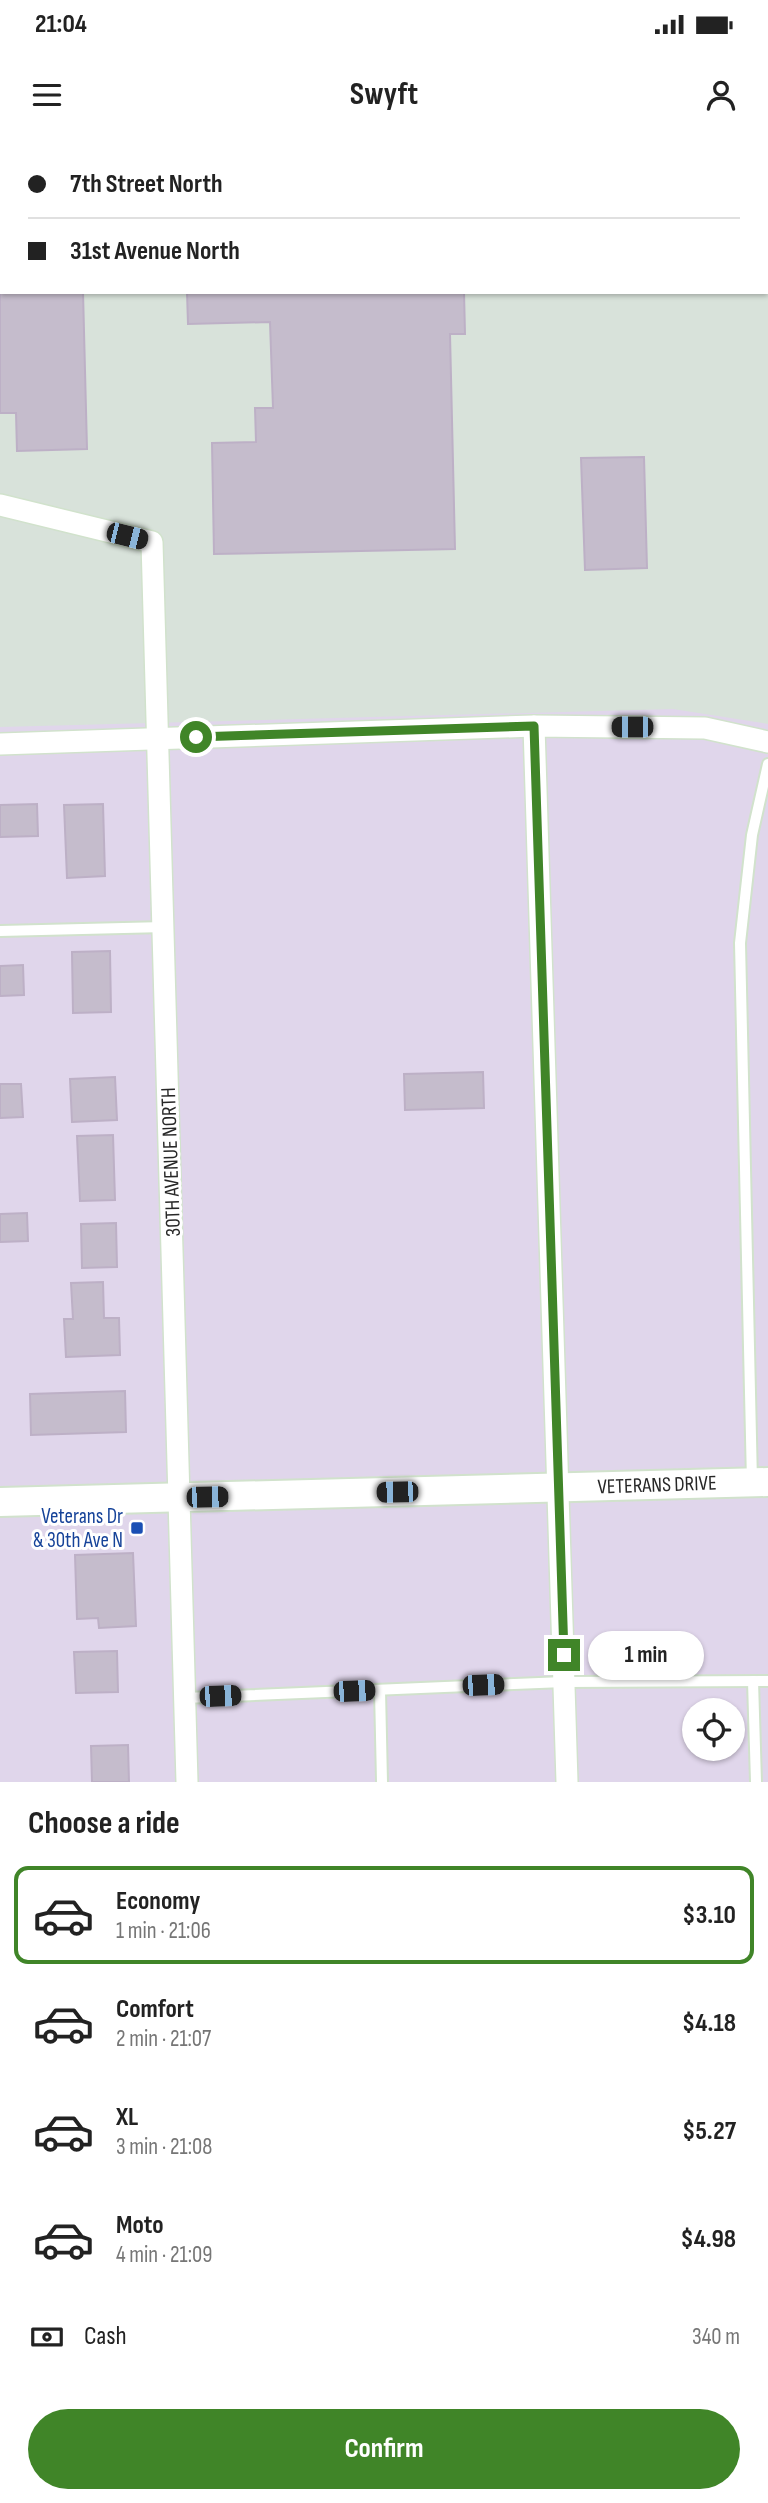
<!DOCTYPE html>
<html lang="en">
<head>
<meta charset="utf-8">
<style>
	body { margin:0; font-family:"Sofia Sans Condensed",sans-serif; background:#f2f2f2; color:#222; height:100vh; display:flex; flex-direction:column; font-size:26px; white-space:nowrap }
	* { box-sizing:border-box; margin:0 }
	p { font-size:23px; color:#767676 }
	.icon { flex:none; width:38px; height:38px; fill:none; stroke:currentColor; stroke-width:2; stroke-linecap:round; stroke-linejoin:round }
	.map { position:relative; height:1642px; overflow:hidden }
	.sheet { display:flex; flex-direction:column; background:#fff; flex:1 }
	.sheet>* { flex:none }
	.banner { position:absolute; left:0px; top:0px; width:768px; height:154px; box-shadow:0 2px 5px #0004; display:grid; align-content:center; height:154px; padding:0 28px; background:#fff }
	.buttons { position:absolute; left:682px; top:1558px; display:grid; gap:14px }
	.buttons a { display:grid; place-items:center; width:63px; height:63px; border-radius:50%; background:#fff; box-shadow:0 2px 5px #0004; font-size:35px }
	.end { position:absolute; width:32px; height:32px; margin:-16px; border:9px solid #408528; background:#fff; box-shadow:0 0 0 4px #fff }
	.from { border-radius:50% }
	.bubble { position:absolute; height:49px; border-radius:24px; background:#fff; box-shadow:0 2px 5px #0004; font-size:23px; font-weight:700; line-height:49px; text-align:center }
	.car { position:absolute; width:21px; height:42px; margin:-21px -10px; border-radius:9px; box-shadow:0 0 5px 2px #0007; background:linear-gradient(#222 24%,#8ab4d8 0 40%,#222 0 76%,#8ab4d8 0 86%,#222 0) }
	.banner b { display:flex; align-items:center; gap:24px; height:66px; font-size:26px }
	.banner b+b { border-top:2px solid #e0e0e0 }
	.banner i { width:18px; height:18px; background:#222 }
	ul { padding:0; list-style:none }
	li { display:flex; align-items:center; gap:21px; height:98px; margin:0 14px 10px; padding:0 14px; border:4px solid transparent; border-radius:14px }
	li div { flex:1 }
	li b { display:block; font-size:26px }
	li em { font-style:normal; font-weight:700 }
	li.current { border-color:#408528 }
	li>.icon { width:63px; height:63px; stroke-width:1.5 }
	h2 { padding:0 28px; font-size:32px; line-height:84px }
	.pay { display:flex; align-items:center; gap:18px; height:77px; padding:0 28px; font-size:26px }
	.pay p { margin-inline-start:auto }
	.primary-button { display:flex; gap:14px; margin-top:auto; padding:14px 28px }
	.primary-button a { flex:1; height:80px; border-radius:42px; background:#408528; color:#fff; font-size:28px; font-weight:700; line-height:80px; text-align:center }
	.status { display:flex; justify-content:space-between; align-items:center; height:49px; padding:0 35px; background:#fff; direction:ltr }
	.status svg { height:19px; fill:currentColor }
	header { display:flex; justify-content:space-between; align-items:center; height:91px; padding:0 28px; background:#fff; font-size:32px; font-weight:700 }
	.map>svg:first-child { display:block }
</style>
</head>
<body>
<div class="status"><b>21:04</b><svg viewBox="0 0 49 12"><path d="M0 12V9h3v3zM5 12V6h3v6zM10 12V3h3v9zM15 12V0h3v12zM26 1h20v11H26zM47 4h2v5h-2z"/></svg></div>
<header><svg class="icon" aria-label="menu" viewBox="0 0 24 24"><path d="M4 6h16M4 12h16M4 18h16"/></svg>Swyft<svg class="icon" aria-label="person" viewBox="0 0 24 24"><circle cx="12" cy="8" r="4"/><path d="M4 21q1-7 8-7t8 7"/></svg></header>
<div class="map">
<svg width="768" height="1642" viewBox="0 0 768 1642">
	<rect width="100%" height="100%" fill="#e0d6eb"/>
	<!-- industrial -->
	<path fill="#d8e2da" fill-rule="evenodd" d="M 0,0 L 768,0 L 768,584 L 673,569 L 0,587 ZM 2,2 L 766,2 L 766,152 L 2,152 Z"/>
	<!-- building -->
	<g fill="#c5bccc" stroke="#bdb0c6" stroke-width="2">
		<polygon points="341,0 461,0 461,2 342,2"/>
		<polygon points="0,137 2,152 83,152 87,309 17,311 16,273 0,273"/>
		<polygon points="187,152 464,152 465,194 450,194 455,409 214,414 212,303 256,302 255,268 273,268 270,182 188,184"/>
		<polygon points="644,317 647,428 585,430 581,318"/>
		<polygon points="37,664 38,696 0,697 0,665"/>
		<polygon points="103,664 105,736 67,738 64,665"/>
		<polygon points="110,811 111,872 73,873 72,812"/>
		<polygon points="23,825 24,855 0,856 0,826"/>
		<polygon points="483,932 484,968 405,970 404,934"/>
		<polygon points="115,937 117,980 72,982 70,939"/>
		<polygon points="0,944 21,944 23,977 0,978"/>
		<polygon points="113,995 115,1060 80,1061 77,996"/>
		<polygon points="27,1073 28,1101 0,1102 0,1074"/>
		<polygon points="116,1083 117,1127 82,1128 81,1084"/>
		<polygon points="103,1142 104,1178 119,1178 120,1215 66,1217 64,1179 73,1179 71,1143"/>
		<polygon points="125,1251 126,1292 31,1295 30,1254"/>
		<polygon points="133,1413 136,1486 99,1488 98,1478 77,1479 75,1415"/>
		<polygon points="117,1511 118,1552 76,1553 74,1512"/>
		<polygon points="128,1605 129,1642 92,1642 91,1606"/>
	</g>
	<g fill="none" stroke-linecap="round" stroke-linejoin="round">
		<defs>
			<g id="service">
				<polyline points="0,791 165,787"/>
				<polyline points="752,1342 740,803 752,695 768,624"/>
				<polyline points="753,1541 756,1642"/>
				<polyline points="380,1550 382,1642"/>
				<polyline points="185,1558 564,1542 768,1541"/>
			</g>
			<g id="minor">
				<polyline points="0,365 152,402 187,1642"/>
				<polyline points="534,586 567,1642"/>
				<polyline points="0,604 534,586 705,588 768,602"/>
			</g>
			<polyline id="secondary" points="0,1362 768,1342"/>
		</defs>
		<!-- service casing -->
		<use href="#service" stroke="#d1e2cc" stroke-width="14"/>
		<!-- minor casing -->
		<use href="#minor" stroke="#d1e2cc" stroke-width="24"/>
		<!-- secondary casing -->
		<use href="#secondary" stroke="#d1e2cc" stroke-width="32"/>
		<!-- service -->
		<use href="#service" stroke="#fff" stroke-width="10"/>
		<!-- minor -->
		<use href="#minor" stroke="#fff" stroke-width="21"/>
		<!-- secondary -->
		<use href="#secondary" stroke="#fff" stroke-width="28"/>
	</g>
	<g fill="none" stroke-linecap="round" stroke-linejoin="round">
		<!-- route -->
		<polyline stroke="#408528" stroke-width="9" points="196,597 534,586 564,1515"/>
	</g>
	<!-- markers -->
	<rect fill="#1a4fb4" stroke="#fff" stroke-width="2.5" x="130" y="1381" width="14" height="14" rx="3.5"/>
	<g text-anchor="middle" dominant-baseline="central" stroke-width="6" stroke-linejoin="round" paint-order="stroke">
		<!-- street labels -->
		<g font-size="21" fill="#272727" stroke="#fff">
			<text transform="translate(171 1022) rotate(-92)">30TH AVENUE NORTH</text>
			<text transform="translate(657 1345) rotate(-2)">VETERANS DRIVE</text>
		</g>
		<!-- transit labels -->
		<g font-size="21" fill="#164399" stroke="#fff" text-anchor="end">
			<text x="123" y="1376">Veterans Dr<tspan x="123" dy="24">&amp; 30th Ave N</tspan></text>
		</g>
	</g>
</svg>
<div class="buttons">
<a><svg class="icon" aria-label="locate" viewBox="0 0 24 24"><circle cx="12" cy="12" r="6"/><path d="M12 2v4M12 18v4M2 12h4M18 12h4"/></svg></a>
</div>
<i class="end from" style="left:196px;top:597px"></i>
<i class="end" style="left:564px;top:1515px"></i>
<div class="bubble" style="left:588px;top:1491px;width:116px">1 min</div>
<i class="car" style="left:127px;top:396px;rotate:104deg"></i>
<i class="car" style="left:632px;top:587px;rotate:270deg"></i>
<i class="car" style="left:397px;top:1352px;rotate:269deg"></i>
<i class="car" style="left:207px;top:1357px;rotate:89deg"></i>
<i class="car" style="left:483px;top:1545px;rotate:88deg"></i>
<i class="car" style="left:354px;top:1551px;rotate:88deg"></i>
<i class="car" style="left:220px;top:1556px;rotate:88deg"></i>
<div class="banner">
<b><i class="from"></i>7th Street North</b>
<b><i></i>31st Avenue North</b>
</div>
</div>
<section class="sheet">
<h2>Choose a ride</h2>
<ul>
<li class="current"><svg class="icon" aria-label="car" viewBox="0 0 24 24"><path d="M5 17H2v-5l4-1 3-4h7l3 4 3 1v5h-3M9 17h6M6 11h13"/><circle cx="7" cy="17" r="2"/><circle cx="17" cy="17" r="2"/></svg><div><b>Economy</b><p>1 min · 21:06</p></div><em>$3.10</em></li>
<li><svg class="icon" aria-label="car" viewBox="0 0 24 24"><path d="M5 17H2v-5l4-1 3-4h7l3 4 3 1v5h-3M9 17h6M6 11h13"/><circle cx="7" cy="17" r="2"/><circle cx="17" cy="17" r="2"/></svg><div><b>Comfort</b><p>2 min · 21:07</p></div><em>$4.18</em></li>
<li><svg class="icon" aria-label="car" viewBox="0 0 24 24"><path d="M5 17H2v-5l4-1 3-4h7l3 4 3 1v5h-3M9 17h6M6 11h13"/><circle cx="7" cy="17" r="2"/><circle cx="17" cy="17" r="2"/></svg><div><b>XL</b><p>3 min · 21:08</p></div><em>$5.27</em></li>
<li><svg class="icon" aria-label="car" viewBox="0 0 24 24"><path d="M5 17H2v-5l4-1 3-4h7l3 4 3 1v5h-3M9 17h6M6 11h13"/><circle cx="7" cy="17" r="2"/><circle cx="17" cy="17" r="2"/></svg><div><b>Moto</b><p>4 min · 21:09</p></div><em>$4.98</em></li>
</ul>
<div class="pay"><svg class="icon" aria-label="cash" viewBox="0 0 24 24"><path d="M3 7h18v10H3z"/><circle cx="12" cy="12" r="2"/></svg>Cash<p>340 m</p></div>
<div class="primary-button"><a>Confirm</a></div>
</section>
</body>
</html>
